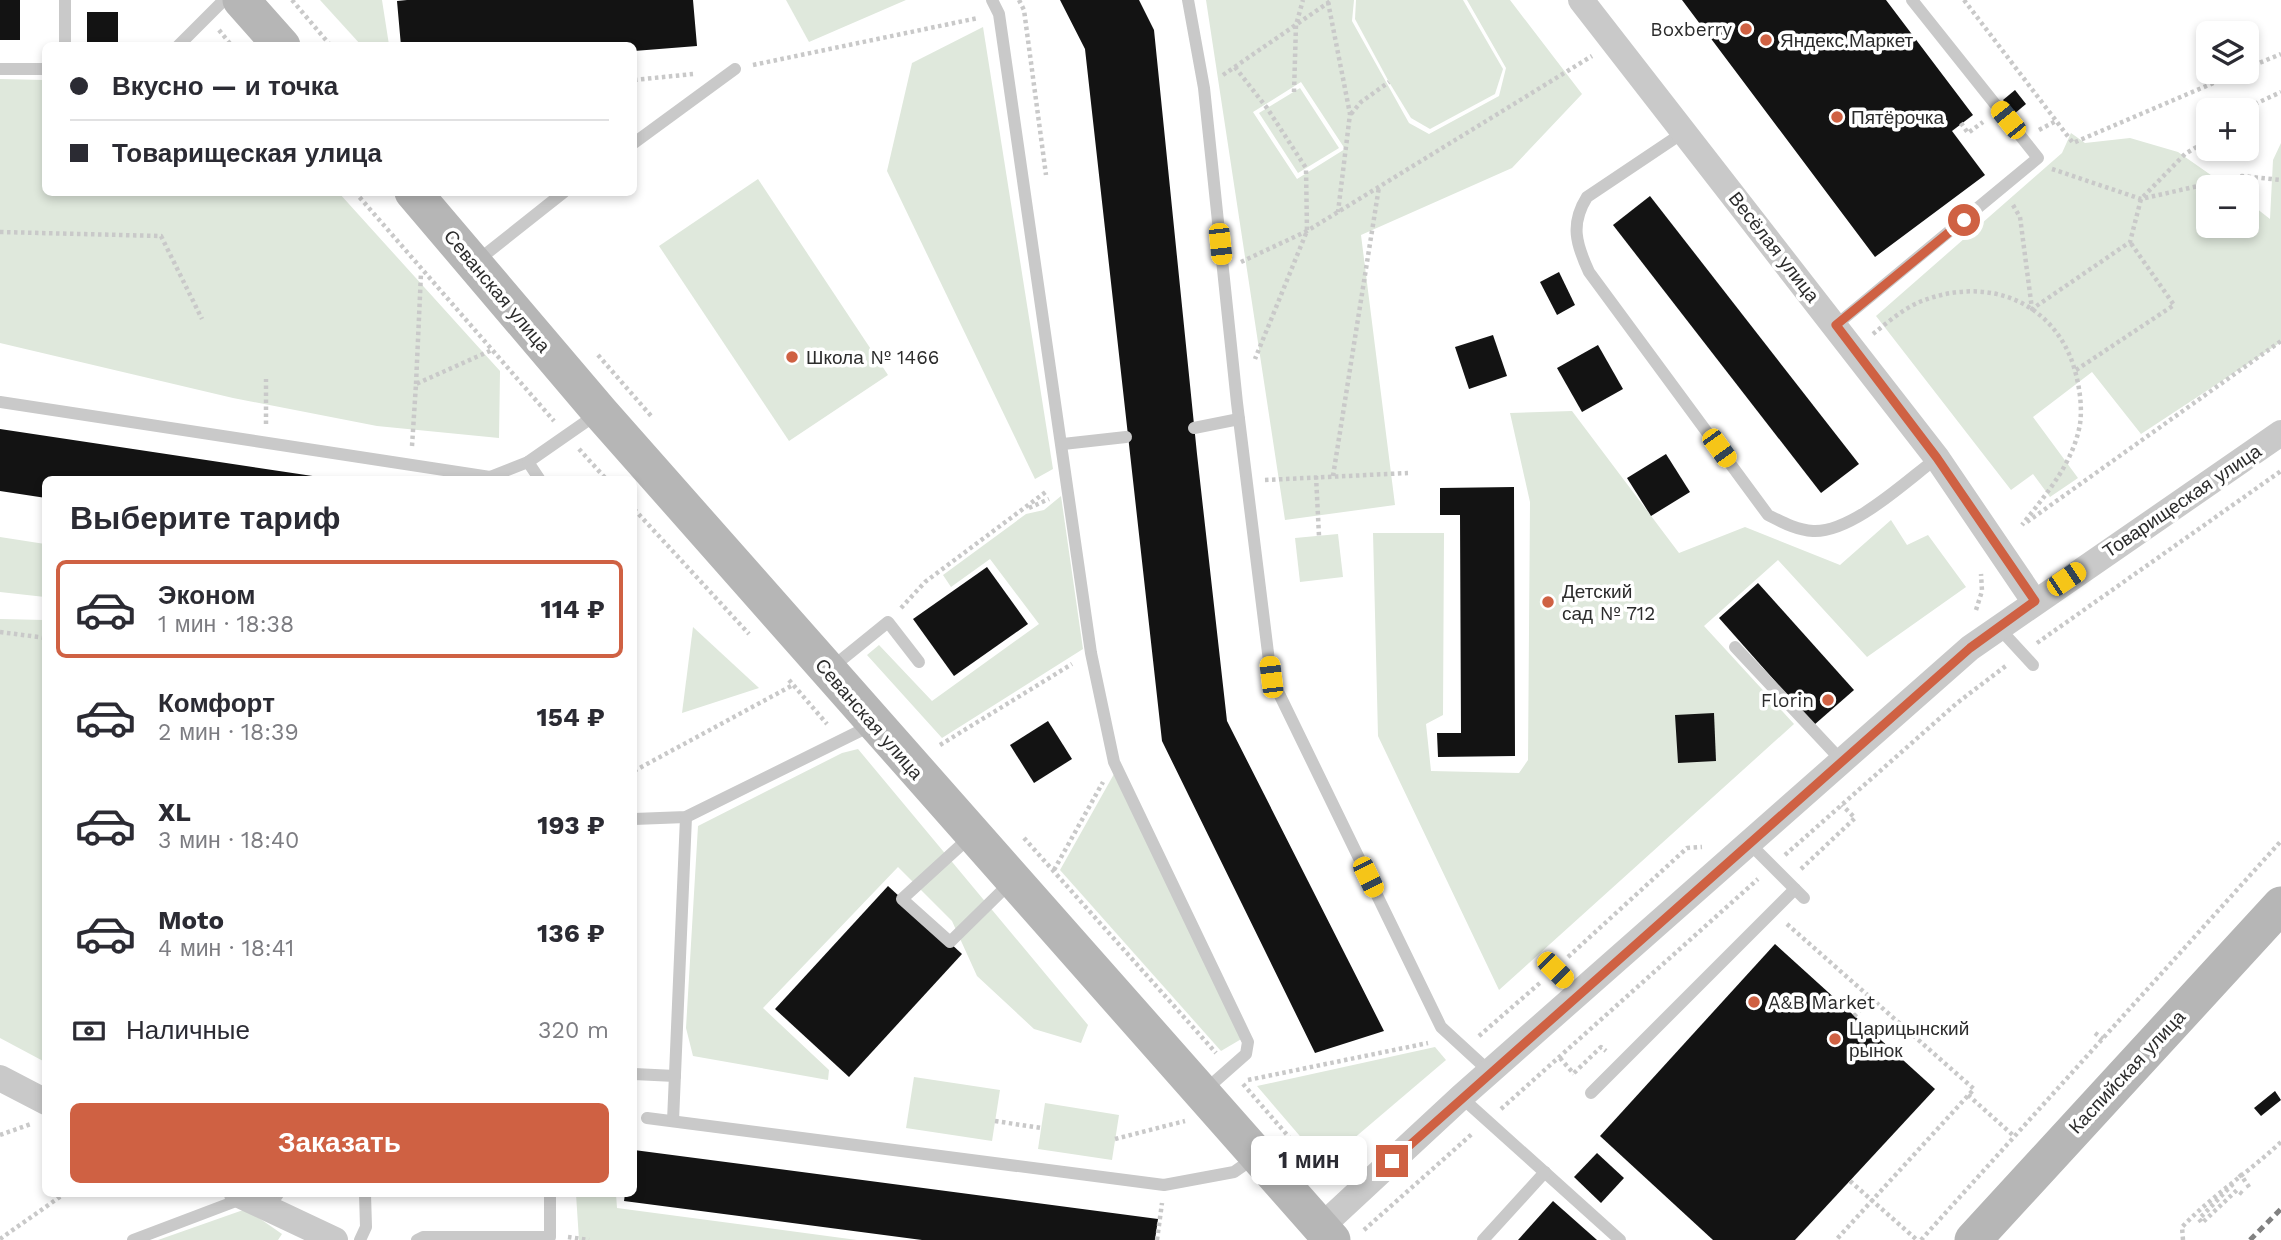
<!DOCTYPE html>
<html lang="ru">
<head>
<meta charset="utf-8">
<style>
	body { margin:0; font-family:"Work Sans",sans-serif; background:#f7f7f7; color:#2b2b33; height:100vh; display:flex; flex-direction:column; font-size:26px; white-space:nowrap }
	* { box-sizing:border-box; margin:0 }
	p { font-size:23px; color:#7c7c81 }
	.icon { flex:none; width:38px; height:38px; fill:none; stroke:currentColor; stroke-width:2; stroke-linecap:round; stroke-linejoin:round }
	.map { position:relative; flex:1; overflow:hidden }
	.drawer { position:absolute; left:42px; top:476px; width:595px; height:721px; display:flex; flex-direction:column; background:#fff; border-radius:10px; box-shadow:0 4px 10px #0003 }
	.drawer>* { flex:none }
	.top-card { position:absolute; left:42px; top:42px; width:595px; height:154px; border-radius:10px; box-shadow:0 4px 10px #0003; display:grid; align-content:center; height:154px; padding:0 28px; background:#fff }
	.fabs { position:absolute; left:2196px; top:21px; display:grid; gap:14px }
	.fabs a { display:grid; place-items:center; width:63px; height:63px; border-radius:10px; background:#fff; box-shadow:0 4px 10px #0003; font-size:35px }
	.end { position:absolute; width:32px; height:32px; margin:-16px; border:9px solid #cf6143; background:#fff; box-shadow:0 0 0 4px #fff }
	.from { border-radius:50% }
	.bubble { position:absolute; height:49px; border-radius:10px; background:#fff; box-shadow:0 4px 10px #0003; font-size:23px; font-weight:700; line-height:49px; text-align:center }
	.car { position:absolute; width:21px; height:42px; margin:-21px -10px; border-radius:9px; box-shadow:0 0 5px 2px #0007; background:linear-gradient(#f5c518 24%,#345 0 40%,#f5c518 0 76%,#345 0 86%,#f5c518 0) }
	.top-card b { display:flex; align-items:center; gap:24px; height:66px; font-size:26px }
	.top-card b+b { border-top:2px solid #e1e1e2 }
	.top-card i { width:18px; height:18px; background:#2b2b33 }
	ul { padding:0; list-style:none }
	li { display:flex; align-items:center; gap:21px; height:98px; margin:0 14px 10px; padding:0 14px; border:4px solid transparent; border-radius:10px }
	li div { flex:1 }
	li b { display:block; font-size:26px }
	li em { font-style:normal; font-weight:700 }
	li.selected { border-color:#cf6143 }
	li>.icon { width:63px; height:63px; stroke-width:1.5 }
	h2 { padding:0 28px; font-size:32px; line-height:84px }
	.pay { display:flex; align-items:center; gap:18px; height:77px; padding:0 28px; font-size:26px }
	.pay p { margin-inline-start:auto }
	.cta { display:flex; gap:14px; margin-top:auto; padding:14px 28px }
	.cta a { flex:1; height:80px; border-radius:10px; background:#cf6143; color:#fff; font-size:28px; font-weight:700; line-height:80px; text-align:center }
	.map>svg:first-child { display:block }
</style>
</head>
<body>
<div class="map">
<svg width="2281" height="1240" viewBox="0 0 2281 1240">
	<rect width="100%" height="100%" fill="#fff"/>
	<!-- green -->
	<g fill="#dfe8dc" fill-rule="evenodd">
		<polygon points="320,0 382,0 389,45 361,45"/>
		<polygon points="786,0 906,0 809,42"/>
		<path d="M 1206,0 L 1354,0 L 1352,21 L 1409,123 L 1429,134 L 1499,96 L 1506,68 L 1467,0 L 1510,0 L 1582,94 L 1512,168 L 1361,235 L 1395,505 L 1285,520 ZM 1301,82 L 1345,149 L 1297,179 L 1253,112 Z"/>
		<polygon points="1356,0 1463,0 1503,69 1495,94 1430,129 1411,118 1389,82 1355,19"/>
		<polygon points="983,27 1053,469 1035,479 887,171 912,63"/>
		<polygon points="0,79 45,80 46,192 339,193 500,371 499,438 377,426 233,398 0,343"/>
		<polygon points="1300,88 1339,148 1298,173 1259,113"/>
		<polygon points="2071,133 2085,143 2130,138 2178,152 2228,187 2208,187 2208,226 2247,226 2247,201 2270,219 2273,160 2281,143 2281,342 2141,434 2092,372 2033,417 2078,478 2050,497 2033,474 2011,490 1876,316 2062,153"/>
		<polygon points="758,179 888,375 789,441 659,246"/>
		<polygon points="1572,411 1679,553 1745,527 1840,565 1891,520 1907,545 1928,535 1966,587 1867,657 1778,560 1704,626 1794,724 1499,990 1378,736 1373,533 1444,533 1443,715 1426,724 1431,771 1519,773 1528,760 1530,502 1510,413"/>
		<polygon points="1061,496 1083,649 942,738 867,655 879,645 932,701 1039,624 990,559 951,587 943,575 1026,514 1044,510"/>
		<polygon points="1338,534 1343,577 1300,582 1295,538"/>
		<polygon points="0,537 45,544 45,597 0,592"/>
		<polygon points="0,619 45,620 45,1062 0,1038"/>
		<polygon points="693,627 759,688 682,713"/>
		<polygon points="858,749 1088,1025 1081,1043 1034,1029 977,976 952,921 898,867 763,1008 829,1070 828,1080 693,1056 686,1028 698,826 842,753"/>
		<polygon points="1114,774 1243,1038 1221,1051 1060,870"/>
		<polygon points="1435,1047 1446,1060 1339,1151 1311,1149 1257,1086"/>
		<polygon points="914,1077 1000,1090 992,1141 906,1128"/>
		<polygon points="1045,1103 1119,1115 1112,1160 1038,1149"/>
		<polygon points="576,1194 616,1194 617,1208 857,1240 579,1240"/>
		<polygon points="246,1209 282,1234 278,1240 158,1240"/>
	</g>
	<!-- building -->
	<g fill="#131313">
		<rect x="0" y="0" width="20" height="40"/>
		<polygon points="407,0 693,0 697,46 634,51 634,46 401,46 397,1"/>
		<polygon points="1060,0 1139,0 1154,30 1197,454 1227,721 1384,1031 1315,1053 1162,741 1085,49"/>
		<polygon points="1682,0 1886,0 1973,115 1952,131 1985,175 1875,257"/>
		<rect x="87" y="12" width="31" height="32"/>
		<polygon points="2015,90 2026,104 2014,114 2003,100"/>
		<polygon points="1650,196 1859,464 1821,493 1613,225"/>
		<polygon points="1559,272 1575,305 1557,315 1540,282"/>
		<polygon points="1493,335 1507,376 1469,389 1455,347"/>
		<polygon points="1598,345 1623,389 1582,412 1557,368"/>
		<polygon points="0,429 326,478 326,480 46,480 46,498 0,491"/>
		<polygon points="1666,454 1690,492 1651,516 1627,478"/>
		<polygon points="1514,487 1515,756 1438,757 1437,733 1461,733 1460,515 1440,515 1440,488"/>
		<polygon points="987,567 1028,624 954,676 913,619"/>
		<polygon points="1758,583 1854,690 1814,725 1719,618"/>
		<polygon points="1714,713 1716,761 1678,763 1675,715"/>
		<polygon points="1048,721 1072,759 1034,783 1010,745"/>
		<polygon points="888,886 962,954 849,1077 775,1009"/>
		<polygon points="1775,944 1935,1089 1795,1240 1713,1240 1600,1136"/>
		<polygon points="2275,1091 2281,1100 2261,1116 2254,1108"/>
		<polygon points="634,1150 1158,1219 1155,1240 922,1240 624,1201 625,1194 634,1194"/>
		<polygon points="1597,1153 1624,1178 1601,1203 1574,1177"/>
		<polygon points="1553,1201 1597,1240 1518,1240"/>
	</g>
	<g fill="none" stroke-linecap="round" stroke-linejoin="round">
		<!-- path -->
		<g stroke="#c9c9c9" stroke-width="4.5" stroke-dasharray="3.5 3.5" stroke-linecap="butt">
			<polyline points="292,0 331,46"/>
			<polyline points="1019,0 1024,10 1046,175"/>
			<polyline points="1964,0 2073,143 2239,72"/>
			<polyline points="1328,2 1350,114 1338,212"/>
			<polyline points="219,30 232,46"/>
			<polyline points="753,65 978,18"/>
			<polyline points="1235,67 1267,108 1306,168 1307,231 1255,359"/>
			<polyline points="2247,68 2281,54"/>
			<polyline points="1223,75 1332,0"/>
			<polyline points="634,80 693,74"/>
			<polyline points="1294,92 1296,25 1303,0"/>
			<polyline points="2242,110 2281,92"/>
			<polyline points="1351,114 1361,102 1389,82"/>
			<polyline points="1961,123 1968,133 1983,122"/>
			<polyline points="2039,130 2056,121"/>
			<polyline points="2052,169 2141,199 2242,176 2281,180"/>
			<polyline points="355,192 554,421"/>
			<polyline points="2013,205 2020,217 2032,309 2130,242 2141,199 2185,154 2208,140"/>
			<polyline points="0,232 161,236 202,319"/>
			<polyline points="1241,262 1307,231 1592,56"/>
			<path d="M 1873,334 C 1888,322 1904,308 1922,301 C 1981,278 2044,296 2070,356 C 2078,376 2083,403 2080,424 C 2073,464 2046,494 2022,525"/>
			<polyline points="598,355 652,417"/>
			<polyline points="2076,370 2174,305 2130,242"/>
			<polyline points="416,384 421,273"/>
			<polyline points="266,424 266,379"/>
			<polyline points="412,446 416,384 492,350"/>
			<polyline points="579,449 607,480"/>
			<polyline points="1316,476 1319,536"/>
			<polyline points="1333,476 1379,187"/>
			<polyline points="1265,480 1408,473"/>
			<polyline points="1029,508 1049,499"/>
			<polyline points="634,509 749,634"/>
			<polyline points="2027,522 2281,341"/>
			<polyline points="901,608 925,582 1047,491"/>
			<polyline points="1976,610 1982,591 1981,574"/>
			<polyline points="0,632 46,638"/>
			<polyline points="2037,643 2281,471"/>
			<polyline points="789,680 827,724"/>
			<polyline points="940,745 1072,664"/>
			<polyline points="634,771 793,685"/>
			<polyline points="1024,838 1216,1053"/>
			<polyline points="1785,855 1957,703 2007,665"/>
			<polyline points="1801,869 1855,818 1842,805"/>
			<polyline points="1054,870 1103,782"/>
			<polyline points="1787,924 1974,1089 1836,1240"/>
			<polyline points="1568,957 1687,848 1702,847"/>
			<polyline points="1854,1016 1872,999"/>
			<polyline points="2095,1033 2103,1039"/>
			<polyline points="1479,1036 1541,982"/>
			<polyline points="1560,1058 1574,1074"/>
			<polyline points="1574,1073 1601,1047 1606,1051"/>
			<polyline points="1248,1080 1428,1043"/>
			<polyline points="1243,1084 1314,1166 1322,1169 1321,1176"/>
			<polyline points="1968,1095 2015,1137"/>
			<polyline points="1501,1109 1758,879"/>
			<polyline points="995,1121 1041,1128"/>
			<polyline points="0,1135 31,1124"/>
			<polyline points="1115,1139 1185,1121"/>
			<polyline points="2239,1177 2241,1175 2251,1190"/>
			<polyline points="1850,1181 1917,1240"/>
			<polyline points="2233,1184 2199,1219 2202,1223 2237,1190 2245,1196"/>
			<polyline points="1364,1230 1473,1133"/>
			<polyline points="568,1237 589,1240"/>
			<polyline points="0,1239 64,1194"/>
			<polyline points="1157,1240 1162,1203"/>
			<polyline points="1921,1240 2281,841"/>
			<path d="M 2183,1240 L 2182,1227 C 2214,1194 2248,1173 2281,1142"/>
		</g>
		<!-- lane -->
		<g stroke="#c9c9c9" stroke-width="12">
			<polyline points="65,0 65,46"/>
			<polyline points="992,0 999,14 1091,653 1114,762 1248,1042 1246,1054 1204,1091"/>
			<polyline points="1188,0 1204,88 1237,403 1271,677 1441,1027 1490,1072"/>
			<polyline points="178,46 224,0"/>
			<polyline points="0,69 46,69"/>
			<path d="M 1684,132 L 1587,197 C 1570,224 1576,244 1589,272 L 1768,515 C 1782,522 1796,530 1813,531 C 1852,533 1906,481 1937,458"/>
			<polyline points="634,143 735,69"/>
			<polyline points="477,261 564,192"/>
			<polyline points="1836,325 2038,158 1912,0"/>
			<polyline points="0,402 490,477 528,462 597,414"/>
			<polyline points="1194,428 1239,419"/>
			<polyline points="1063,444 1126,437"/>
			<polyline points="528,462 540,480"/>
			<polyline points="1998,627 2033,665"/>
			<polyline points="1735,647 1842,761"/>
			<polyline points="830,669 888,622 919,662"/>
			<polyline points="634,819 686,817 870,726"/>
			<polyline points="971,836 902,899 950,942 1011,882"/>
			<polyline points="1751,845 1804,898"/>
			<polyline points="1547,962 1579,994"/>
			<polyline points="634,1074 675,1076"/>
			<polyline points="1591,1093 1795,889"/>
			<polyline points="1461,1097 1620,1240"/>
			<polyline points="647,1118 1164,1185 1234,1172 1254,1158"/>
			<polyline points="673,1121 686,817"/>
			<polyline points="268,1208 278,1194"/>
			<polyline points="133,1240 244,1198"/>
			<polyline points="360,1240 366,1227 365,1194"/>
			<polyline points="417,1240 423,1237 550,1237 550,1194"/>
			<polyline points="1483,1240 1545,1172"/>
		</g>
		<!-- street -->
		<g stroke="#c9c9c9" stroke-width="26">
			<polyline points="1581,0 1937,458 2034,601"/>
			<polyline points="0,1078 46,1102"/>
			<polyline points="237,1194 335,1240"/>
			<polyline points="1321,1227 1461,1097 1970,648 2281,433"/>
		</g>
		<!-- secondary -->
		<g stroke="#b6b6b6" stroke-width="37">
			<polyline points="241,0 282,46"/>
			<polyline points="413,192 600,412 1332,1240"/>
			<polyline points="1973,1240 2281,905"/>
		</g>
		<!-- rail -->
		<polyline stroke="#818181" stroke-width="5" stroke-dasharray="7 5" stroke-linecap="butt" points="2250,1240 2281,1209"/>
	</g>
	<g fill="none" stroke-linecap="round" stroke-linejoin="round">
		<!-- route -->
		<polyline stroke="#cf6143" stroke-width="9" points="1392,1161 1970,648 2035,601 1937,458 1836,325 1964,220"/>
	</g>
	<!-- markers -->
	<g fill="#cf6143" stroke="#fff" stroke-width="2.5">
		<circle cx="1746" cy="29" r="7"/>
		<circle cx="1766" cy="40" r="7"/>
		<circle cx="1837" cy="117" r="7"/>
		<circle cx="792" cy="357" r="7"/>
		<circle cx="1548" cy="602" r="7"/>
		<circle cx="1828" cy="700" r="7"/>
		<circle cx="1754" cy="1002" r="7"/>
		<circle cx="1835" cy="1039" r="7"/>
	</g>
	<g text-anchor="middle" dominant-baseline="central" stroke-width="7" stroke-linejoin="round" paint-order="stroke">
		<!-- poi labels -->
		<g font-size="19" fill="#2c2c2c" stroke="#fff" text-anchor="start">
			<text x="1732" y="29" text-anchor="end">Boxberry</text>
			<text x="1780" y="40">Яндекс.Маркет</text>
			<text x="1851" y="117">Пятёрочка</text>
			<text x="806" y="357">Школа № 1466</text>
			<text x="1562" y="591">Детский<tspan x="1562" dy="22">сад № 712</tspan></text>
			<text x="1814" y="700" text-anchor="end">Florin</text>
			<text x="1768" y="1002">A&amp;B Market</text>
			<text x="1849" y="1028">Царицынский<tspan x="1849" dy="22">рынок</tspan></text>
		</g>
		<!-- street labels -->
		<g font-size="19" fill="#2c2c2c" stroke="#fff">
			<text transform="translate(1774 247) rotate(52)">Весёлая улица</text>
			<text transform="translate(497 291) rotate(50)">Севанская улица</text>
			<text transform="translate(2182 501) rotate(-34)">Товарищеская улица</text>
			<text transform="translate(869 719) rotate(49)">Севанская улица</text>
			<text transform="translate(2127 1072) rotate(-47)">Каспийская улица</text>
		</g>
	</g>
</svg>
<div class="fabs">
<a><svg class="icon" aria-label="layers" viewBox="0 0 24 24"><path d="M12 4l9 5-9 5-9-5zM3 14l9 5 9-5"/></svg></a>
<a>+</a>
<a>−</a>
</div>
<i class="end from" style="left:1964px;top:220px"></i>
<i class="end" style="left:1392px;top:1161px"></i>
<div class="bubble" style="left:1251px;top:1136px;width:116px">1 мин</div>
<i class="car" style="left:2008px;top:120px;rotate:321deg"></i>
<i class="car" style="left:1220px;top:244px;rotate:174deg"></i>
<i class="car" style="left:1719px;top:448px;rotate:144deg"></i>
<i class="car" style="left:2066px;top:579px;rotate:56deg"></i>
<i class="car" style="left:1271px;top:677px;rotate:353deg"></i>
<i class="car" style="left:1368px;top:877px;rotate:154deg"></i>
<i class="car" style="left:1555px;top:970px;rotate:135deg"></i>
<div class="top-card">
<b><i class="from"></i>Вкусно — и точка</b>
<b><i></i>Товарищеская улица</b>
</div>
<section class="drawer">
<h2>Выберите тариф</h2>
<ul>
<li class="selected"><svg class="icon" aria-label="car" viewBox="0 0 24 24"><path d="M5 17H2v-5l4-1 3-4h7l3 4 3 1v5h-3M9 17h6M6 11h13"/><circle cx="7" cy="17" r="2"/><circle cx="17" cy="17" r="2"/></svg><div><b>Эконом</b><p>1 мин · 18:38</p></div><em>114 ₽</em></li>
<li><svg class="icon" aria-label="car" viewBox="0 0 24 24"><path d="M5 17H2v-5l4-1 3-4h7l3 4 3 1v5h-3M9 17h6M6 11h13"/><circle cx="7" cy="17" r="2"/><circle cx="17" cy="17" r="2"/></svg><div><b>Комфорт</b><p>2 мин · 18:39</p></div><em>154 ₽</em></li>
<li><svg class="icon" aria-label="car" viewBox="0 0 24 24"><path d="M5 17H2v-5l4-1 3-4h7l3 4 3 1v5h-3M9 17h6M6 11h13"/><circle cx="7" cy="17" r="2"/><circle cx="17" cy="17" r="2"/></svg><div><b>XL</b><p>3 мин · 18:40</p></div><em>193 ₽</em></li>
<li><svg class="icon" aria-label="car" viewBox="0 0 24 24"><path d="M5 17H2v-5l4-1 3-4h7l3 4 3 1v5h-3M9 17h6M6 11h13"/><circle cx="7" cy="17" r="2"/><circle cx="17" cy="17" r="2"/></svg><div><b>Moto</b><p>4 мин · 18:41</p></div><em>136 ₽</em></li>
</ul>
<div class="pay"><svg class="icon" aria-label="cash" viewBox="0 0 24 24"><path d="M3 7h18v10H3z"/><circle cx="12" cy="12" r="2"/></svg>Наличные<p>320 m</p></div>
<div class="cta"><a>Заказать</a></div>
</section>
</div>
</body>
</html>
